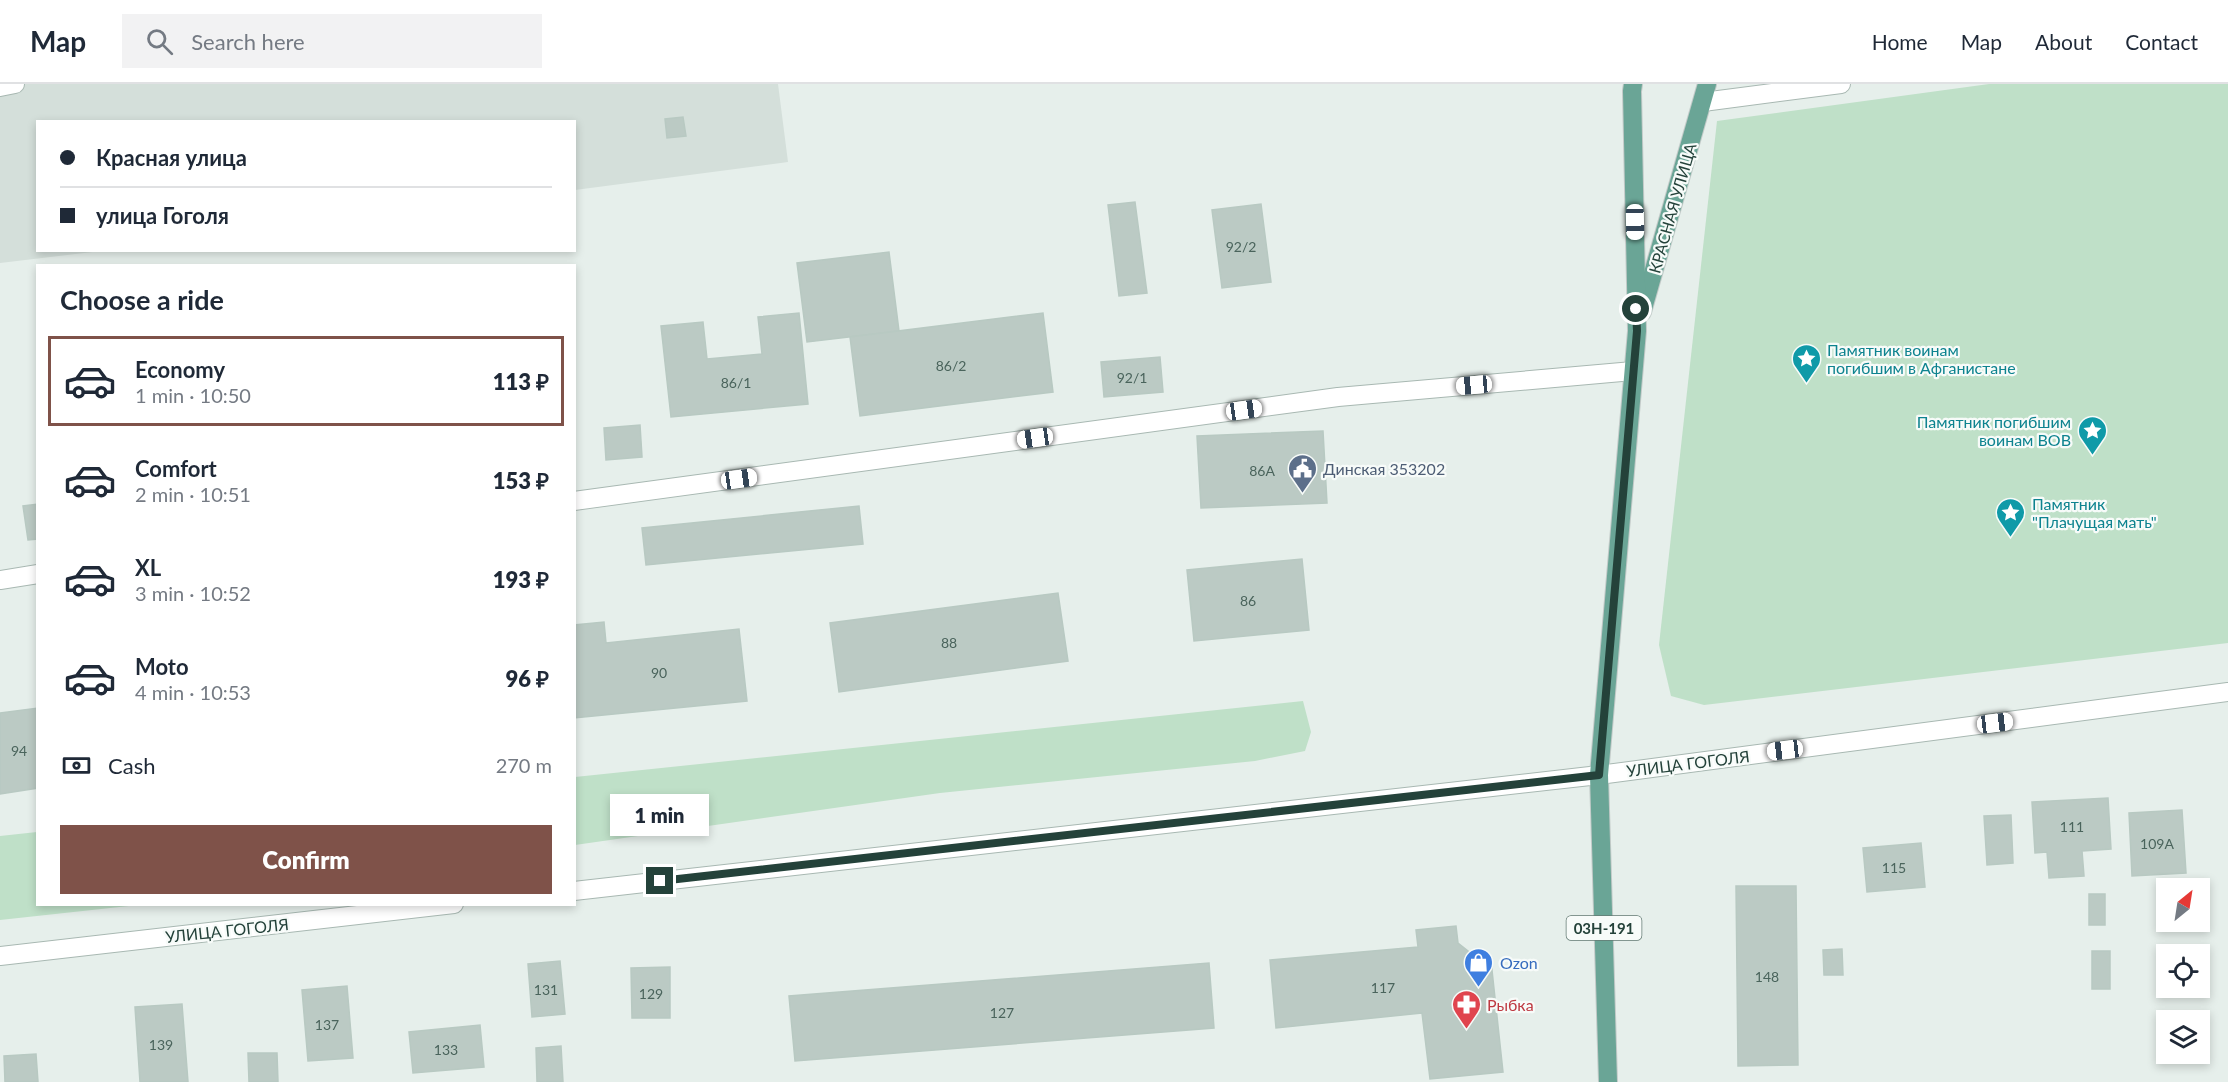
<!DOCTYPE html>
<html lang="en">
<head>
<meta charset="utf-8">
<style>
	body { margin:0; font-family:Lato,sans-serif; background:#f2f2f3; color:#1f2937; height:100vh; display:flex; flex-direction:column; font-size:22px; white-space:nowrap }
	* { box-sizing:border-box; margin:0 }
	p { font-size:20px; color:#747a83 }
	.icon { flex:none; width:33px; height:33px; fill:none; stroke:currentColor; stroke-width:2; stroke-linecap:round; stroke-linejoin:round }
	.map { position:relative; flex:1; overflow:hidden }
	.drawer { position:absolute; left:36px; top:180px; width:540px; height:642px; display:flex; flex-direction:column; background:#fff; border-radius:0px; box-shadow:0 3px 9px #0003 }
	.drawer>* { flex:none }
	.top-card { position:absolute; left:36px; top:36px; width:540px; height:132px; border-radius:0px; box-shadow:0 3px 9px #0003; display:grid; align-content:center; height:132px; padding:0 24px; background:#fff }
	.needle { width:39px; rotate:30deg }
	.controls { position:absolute; left:2156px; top:794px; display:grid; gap:12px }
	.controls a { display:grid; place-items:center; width:54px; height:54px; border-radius:0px; background:#fff; box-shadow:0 3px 9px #0003; font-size:30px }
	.end { position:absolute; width:27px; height:27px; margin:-14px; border:8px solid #24423a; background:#fff; box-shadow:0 0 0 3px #fff }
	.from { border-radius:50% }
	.bubble { position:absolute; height:42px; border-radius:0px; background:#fff; box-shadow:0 3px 9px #0003; font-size:20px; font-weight:800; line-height:42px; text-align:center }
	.car { position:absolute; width:18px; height:36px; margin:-18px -9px; border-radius:8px; box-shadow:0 0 4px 2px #0007; background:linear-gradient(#fff 24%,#345 0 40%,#fff 0 76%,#345 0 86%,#fff 0) }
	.top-card b { display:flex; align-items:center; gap:21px; height:57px; font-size:22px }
	.top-card b+b { border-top:2px solid #e0e1e3 }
	.top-card i { width:15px; height:15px; background:#1f2937 }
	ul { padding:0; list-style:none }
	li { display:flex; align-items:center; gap:18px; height:90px; margin:0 12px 9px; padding:0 12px; border:3px solid transparent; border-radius:0px }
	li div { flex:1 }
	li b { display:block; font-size:22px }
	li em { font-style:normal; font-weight:800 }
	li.selected { border-color:#7f5249 }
	li>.icon { width:54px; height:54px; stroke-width:1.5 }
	h2 { padding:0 24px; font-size:27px; line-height:72px }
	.pay { display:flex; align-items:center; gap:15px; height:66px; padding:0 24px; font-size:22px }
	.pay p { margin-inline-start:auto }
	.primary-button { display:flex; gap:12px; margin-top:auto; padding:12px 24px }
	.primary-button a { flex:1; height:69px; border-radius:0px; background:#7f5249; color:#fff; font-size:24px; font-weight:800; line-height:69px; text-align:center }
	header { display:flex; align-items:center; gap:36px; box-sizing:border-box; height:84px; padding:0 30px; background:#fff; border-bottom:2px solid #e0e1e3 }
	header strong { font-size:28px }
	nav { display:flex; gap:33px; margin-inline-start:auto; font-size:21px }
	.search { width:420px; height:54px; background:#f2f2f3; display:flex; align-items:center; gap:15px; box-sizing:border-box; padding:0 21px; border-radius:0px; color:#747a83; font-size:22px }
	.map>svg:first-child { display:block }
</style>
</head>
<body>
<header>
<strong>Map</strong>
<div class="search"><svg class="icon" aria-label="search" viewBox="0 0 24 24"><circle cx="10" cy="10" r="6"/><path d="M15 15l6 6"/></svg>Search here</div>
<nav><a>Home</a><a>Map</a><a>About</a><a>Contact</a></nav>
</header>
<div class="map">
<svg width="2228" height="998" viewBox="0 0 2228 998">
	<rect width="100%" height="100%" fill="#e6efeb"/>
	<!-- built -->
	<polygon fill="#d4dfda" points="0,0 778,0 788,78 575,106 574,38 38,38 38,166 101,167 0,179"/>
	<!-- green -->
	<g fill="#bfe0c8">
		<polygon points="1989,0 2228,0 2228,559 1704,621 1671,612 1659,561 1717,37"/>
		<polygon points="1303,617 1311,648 1305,667 1255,677 940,709 575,761 575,693"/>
		<polygon points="37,748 38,820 138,821 0,836 0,752"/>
	</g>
	<!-- building -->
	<g fill="#bbcac4" stroke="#b8c9c2" stroke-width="1.5">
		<polygon points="683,33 686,52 667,54 665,35"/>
		<polygon points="1135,118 1147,209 1119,212 1108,121"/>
		<polygon points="1261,120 1271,198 1222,204 1212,126"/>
		<polygon points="889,168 899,247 807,258 797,179"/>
		<polygon points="799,229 808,320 671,333 661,242 703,238 707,275 762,270 758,233"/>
		<polygon points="1043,229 1053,308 860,332 850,253"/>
		<polygon points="1160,273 1163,308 1104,313 1101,278"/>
		<polygon points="640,341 642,373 606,376 604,344"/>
		<polygon points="1323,347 1327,419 1201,424 1197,352"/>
		<polygon points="38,420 38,455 28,456 23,422"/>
		<polygon points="859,422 863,460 646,481 642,444"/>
		<polygon points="1302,475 1309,546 1194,557 1187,486"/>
		<polygon points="1058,509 1068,577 839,608 830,539"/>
		<polygon points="604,538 606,559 739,545 747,617 574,634 574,541"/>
		<polygon points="38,624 38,704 0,710 0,629"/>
		<polygon points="2108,714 2111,765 2082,767 2084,792 2049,794 2047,768 2035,769 2032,718"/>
		<polygon points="2182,726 2186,789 2132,792 2129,729"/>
		<polygon points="2011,731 2013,779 1987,781 1984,732"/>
		<polygon points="1921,759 1925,803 1867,808 1863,764"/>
		<polygon points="1736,802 1796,802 1798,981 1738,982"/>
		<rect x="2089" y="810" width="16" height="31"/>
		<polygon points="1456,842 1458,859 1482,878 1491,877 1503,988 1430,995 1422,929 1276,944 1270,876 1418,863 1416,846"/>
		<polygon points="1842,865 1843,891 1824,891 1823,866"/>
		<rect x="2092" y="867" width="18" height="38"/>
		<polygon points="560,877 565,930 532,933 528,880"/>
		<polygon points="1209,879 1214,944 795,977 789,912"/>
		<polygon points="670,883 670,934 632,934 631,884"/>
		<polygon points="347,902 353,974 308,977 302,906"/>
		<polygon points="182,920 188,998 140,998 135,923"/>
		<polygon points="480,941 484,983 413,989 409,948"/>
		<polygon points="561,962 563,998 537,998 536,964"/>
		<polygon points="248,969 277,969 278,998 249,998"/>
		<polygon points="36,970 38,998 5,998 4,972"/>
	</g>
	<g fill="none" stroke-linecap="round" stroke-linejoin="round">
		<defs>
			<g id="minor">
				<polyline points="0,3 15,0"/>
				<polyline points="1703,18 1841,0"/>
				<polyline points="574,417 1338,313 1633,287"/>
				<polyline points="0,496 38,490"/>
				<polyline points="574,807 1599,691 2228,608"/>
				<polyline points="0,872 454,820"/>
			</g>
			<g id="major">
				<polyline points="1642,228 1707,0"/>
				<polyline points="1608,998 1599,691 1637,247 1632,7 1633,0"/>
			</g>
		</defs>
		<!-- minor casing -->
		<use href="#minor" stroke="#a8b8b2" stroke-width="20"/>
		<!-- major casing -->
		<use href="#major" stroke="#c2cac8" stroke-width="20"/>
		<!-- minor -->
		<use href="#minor" stroke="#fff" stroke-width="18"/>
		<!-- major -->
		<use href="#major" stroke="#6aa596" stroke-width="18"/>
	</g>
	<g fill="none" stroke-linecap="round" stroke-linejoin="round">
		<!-- route -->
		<polyline stroke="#24423a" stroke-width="8" points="660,797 1599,691 1637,247 1636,225"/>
	</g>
	<!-- icons -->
	<defs>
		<symbol id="sight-pin" viewBox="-11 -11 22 30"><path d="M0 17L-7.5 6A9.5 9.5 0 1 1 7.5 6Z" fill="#0f9aa8" stroke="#f7fbf9"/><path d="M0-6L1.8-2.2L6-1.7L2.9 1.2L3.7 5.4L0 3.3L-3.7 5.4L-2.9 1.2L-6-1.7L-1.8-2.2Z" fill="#fff"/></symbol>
		<symbol id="civic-pin" viewBox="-11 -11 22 30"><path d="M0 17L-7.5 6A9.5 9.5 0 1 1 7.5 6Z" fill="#5c6f8a" stroke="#f7fbf9"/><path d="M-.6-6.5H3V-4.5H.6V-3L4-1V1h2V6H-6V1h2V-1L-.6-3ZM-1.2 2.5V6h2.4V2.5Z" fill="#fff"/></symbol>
		<symbol id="shop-pin" viewBox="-11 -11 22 30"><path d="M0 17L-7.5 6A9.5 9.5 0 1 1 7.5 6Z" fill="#3f7fe0" stroke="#f7fbf9"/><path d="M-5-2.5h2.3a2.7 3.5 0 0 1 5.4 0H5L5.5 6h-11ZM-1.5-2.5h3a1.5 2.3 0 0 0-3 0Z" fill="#fff"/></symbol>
		<symbol id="pharmacy-pin" viewBox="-11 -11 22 30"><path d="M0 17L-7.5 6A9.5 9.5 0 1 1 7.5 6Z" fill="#e0444e" stroke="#f7fbf9"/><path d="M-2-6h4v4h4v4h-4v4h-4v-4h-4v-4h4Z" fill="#fff"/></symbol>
	</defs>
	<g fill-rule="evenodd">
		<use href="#sight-pin" x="1790" y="258" width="33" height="45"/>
		<use href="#sight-pin" x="2076" y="330" width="33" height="45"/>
		<use href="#civic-pin" x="1286" y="368" width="33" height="45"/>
		<use href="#sight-pin" x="1994" y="412" width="33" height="45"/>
		<use href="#shop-pin" x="1462" y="862" width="33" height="45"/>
		<use href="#pharmacy-pin" x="1450" y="904" width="33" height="45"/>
	</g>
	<g text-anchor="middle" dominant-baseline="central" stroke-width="4.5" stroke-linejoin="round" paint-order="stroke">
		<!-- number labels -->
		<g font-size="14" fill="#4a645c">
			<text x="1241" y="162">92/2</text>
			<text x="951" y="281">86/2</text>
			<text x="1132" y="293">92/1</text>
			<text x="736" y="298">86/1</text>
			<text x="1262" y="386">86А</text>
			<text x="1248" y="516">86</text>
			<text x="949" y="558">88</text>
			<text x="659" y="588">90</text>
			<text x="19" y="666">94</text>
			<text x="2072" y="742">111</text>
			<text x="2157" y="759">109А</text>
			<text x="1894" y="783">115</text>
			<text x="1767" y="892">148</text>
			<text x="1383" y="903">117</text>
			<text x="546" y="905">131</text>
			<text x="651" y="909">129</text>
			<text x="1002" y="928">127</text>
			<text x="327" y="940">137</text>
			<text x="161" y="960">139</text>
			<text x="446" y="965">133</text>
		</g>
		<!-- shield labels -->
		<rect fill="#f7fbf9" stroke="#637a73" stroke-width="1.5" x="1566.5" y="832" width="75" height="24" rx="4.5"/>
		<g font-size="15" font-weight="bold" fill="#24423a">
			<text x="1604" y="844">03Н-191</text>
		</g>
		<!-- street labels -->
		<g font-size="16" fill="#24423a" stroke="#f7fbf9">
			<text transform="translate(1672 124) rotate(-74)">КРАСНАЯ УЛИЦА</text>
			<text transform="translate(1688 679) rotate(-7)">УЛИЦА ГОГОЛЯ</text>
			<text transform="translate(227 846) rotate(-6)">УЛИЦА ГОГОЛЯ</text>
		</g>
		<!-- culture labels -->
		<g font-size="16" fill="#0d838f" stroke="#f7fbf9" text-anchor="start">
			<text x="1827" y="265">Памятник воинам<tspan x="1827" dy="18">погибшим в Афганистане</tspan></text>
			<text x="2071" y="337" text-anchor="end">Памятник погибшим<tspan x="2071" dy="18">воинам ВОВ</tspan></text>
			<text x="2032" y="419">Памятник<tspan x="2032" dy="18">"Плачущая мать"</tspan></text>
		</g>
		<!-- service labels -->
		<g font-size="16" fill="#4e5e75" stroke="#f7fbf9" text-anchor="start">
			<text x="1323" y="384">Динская 353202</text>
		</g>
		<!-- shop labels -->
		<g font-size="16" fill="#366cbe" stroke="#f7fbf9" text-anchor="start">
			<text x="1500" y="878">Ozon</text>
		</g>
		<!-- health labels -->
		<g font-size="16" fill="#be3a42" stroke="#f7fbf9" text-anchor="start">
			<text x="1487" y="920">Рыбка</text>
		</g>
	</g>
</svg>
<div class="controls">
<a><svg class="needle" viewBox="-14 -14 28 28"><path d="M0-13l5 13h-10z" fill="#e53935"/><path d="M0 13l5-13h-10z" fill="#747a83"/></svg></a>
<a><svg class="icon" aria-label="locate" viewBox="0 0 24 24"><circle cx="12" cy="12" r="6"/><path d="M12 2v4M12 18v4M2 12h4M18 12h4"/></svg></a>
<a><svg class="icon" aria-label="layers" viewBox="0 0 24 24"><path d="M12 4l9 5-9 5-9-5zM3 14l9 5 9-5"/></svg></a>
</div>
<i class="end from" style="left:1636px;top:225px"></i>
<i class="end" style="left:660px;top:797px"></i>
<div class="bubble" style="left:610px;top:710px;width:99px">1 min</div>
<i class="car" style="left:1635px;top:138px;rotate:179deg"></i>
<i class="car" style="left:1474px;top:301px;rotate:265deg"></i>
<i class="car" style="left:1244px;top:326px;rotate:82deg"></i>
<i class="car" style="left:1035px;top:354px;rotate:262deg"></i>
<i class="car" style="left:739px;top:395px;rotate:82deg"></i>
<i class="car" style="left:1995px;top:639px;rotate:83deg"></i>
<i class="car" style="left:1785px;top:666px;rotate:263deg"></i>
<div class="top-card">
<b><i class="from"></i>Красная улица</b>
<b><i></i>улица Гоголя</b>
</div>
<section class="drawer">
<h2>Choose a ride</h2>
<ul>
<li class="selected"><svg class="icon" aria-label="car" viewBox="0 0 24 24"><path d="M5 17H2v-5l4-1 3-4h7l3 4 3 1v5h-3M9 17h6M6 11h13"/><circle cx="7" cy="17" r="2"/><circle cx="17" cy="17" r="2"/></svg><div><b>Economy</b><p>1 min · 10:50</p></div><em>113 ₽</em></li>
<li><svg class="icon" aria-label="car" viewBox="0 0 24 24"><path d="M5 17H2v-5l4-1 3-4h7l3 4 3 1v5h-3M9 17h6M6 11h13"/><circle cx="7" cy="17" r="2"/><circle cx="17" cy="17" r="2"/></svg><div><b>Comfort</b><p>2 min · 10:51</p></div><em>153 ₽</em></li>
<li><svg class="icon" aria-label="car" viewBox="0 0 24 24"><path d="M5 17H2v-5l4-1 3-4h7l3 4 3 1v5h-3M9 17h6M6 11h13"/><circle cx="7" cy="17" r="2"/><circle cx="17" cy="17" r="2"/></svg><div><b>XL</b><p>3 min · 10:52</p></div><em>193 ₽</em></li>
<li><svg class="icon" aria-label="car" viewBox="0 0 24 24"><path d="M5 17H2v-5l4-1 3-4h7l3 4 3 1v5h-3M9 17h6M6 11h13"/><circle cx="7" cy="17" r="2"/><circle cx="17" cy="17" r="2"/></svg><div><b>Moto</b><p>4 min · 10:53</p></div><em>96 ₽</em></li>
</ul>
<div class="pay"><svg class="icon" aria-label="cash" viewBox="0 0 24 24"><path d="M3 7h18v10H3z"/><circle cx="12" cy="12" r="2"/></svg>Cash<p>270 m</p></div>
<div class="primary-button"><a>Confirm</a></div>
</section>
</div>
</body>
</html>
